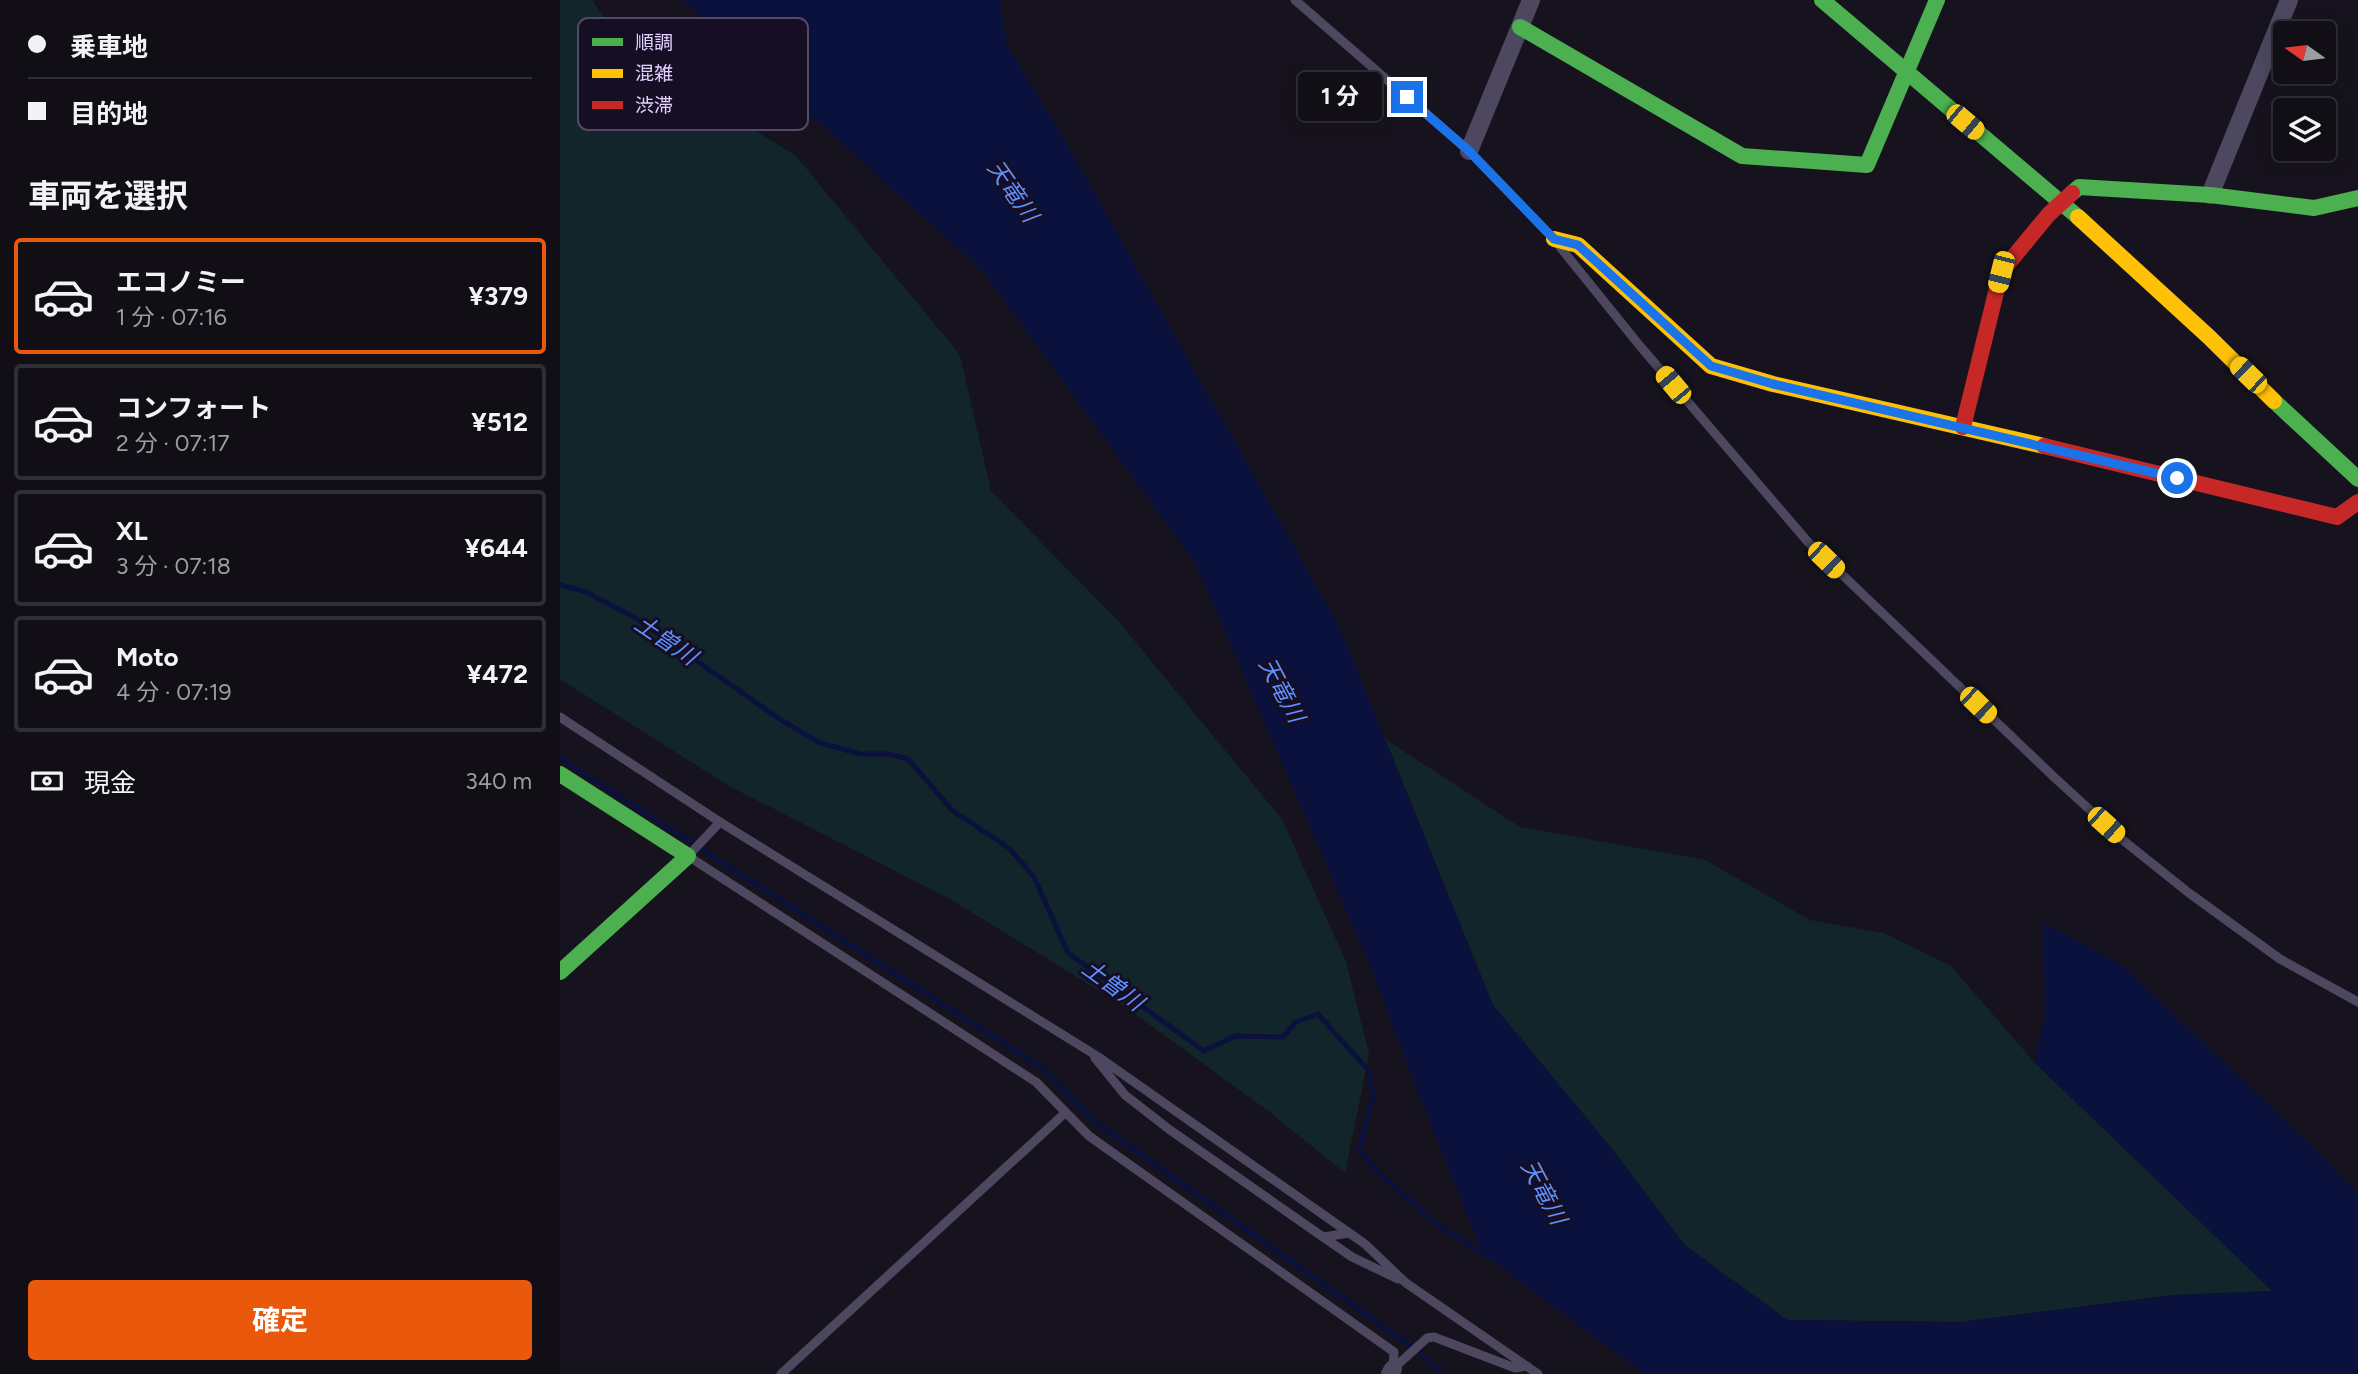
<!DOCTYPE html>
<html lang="ja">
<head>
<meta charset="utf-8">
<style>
	body { margin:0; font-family:Figtree,"Noto Sans JP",sans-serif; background:#1a171f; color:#f1f3f6; height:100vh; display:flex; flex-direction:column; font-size:26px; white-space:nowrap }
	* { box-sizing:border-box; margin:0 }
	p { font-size:23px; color:#9c9ca1 }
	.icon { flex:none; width:38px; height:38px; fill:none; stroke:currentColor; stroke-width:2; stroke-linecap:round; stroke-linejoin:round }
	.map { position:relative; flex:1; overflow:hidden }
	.sheet { display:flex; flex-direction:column; background:#110e16; width:560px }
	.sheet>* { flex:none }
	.hud { display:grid; align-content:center; height:154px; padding:0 28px; background:#110e16 }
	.needle { width:46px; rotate:284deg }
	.tools { position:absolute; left:1713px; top:21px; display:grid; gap:14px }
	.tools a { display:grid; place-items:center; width:63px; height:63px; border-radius:7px; background:#110e16; box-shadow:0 4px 18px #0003,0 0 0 2px #302e35; font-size:35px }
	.end { position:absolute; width:32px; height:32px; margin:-16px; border:9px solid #1a73e8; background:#fff; box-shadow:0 0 0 4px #fff }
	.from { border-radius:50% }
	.bubble { position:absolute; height:49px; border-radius:7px; background:#110e16; box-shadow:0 4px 18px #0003,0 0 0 2px #302e35; font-size:23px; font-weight:700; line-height:49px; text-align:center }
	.car { position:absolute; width:21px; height:42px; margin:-21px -10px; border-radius:9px; box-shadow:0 0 5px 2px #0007; background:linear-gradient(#f5c518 24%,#345 0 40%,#f5c518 0 76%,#345 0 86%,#f5c518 0) }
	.hud b { display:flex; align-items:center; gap:24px; height:66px; font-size:26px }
	.hud b+b { border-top:2px solid #302e35 }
	.hud i { width:18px; height:18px; background:#f1f3f6 }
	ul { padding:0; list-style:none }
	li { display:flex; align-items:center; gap:21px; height:116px; margin:0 14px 10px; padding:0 14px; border:4px solid #302e35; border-radius:7px }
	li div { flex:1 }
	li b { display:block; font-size:26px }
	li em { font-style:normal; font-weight:700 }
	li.active { border-color:#ea580c }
	li>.icon { width:63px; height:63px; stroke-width:1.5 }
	h2 { padding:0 28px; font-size:32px; line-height:84px }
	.pay { display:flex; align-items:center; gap:18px; height:77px; padding:0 28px; font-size:26px }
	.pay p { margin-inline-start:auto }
	.primary-button { display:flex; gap:14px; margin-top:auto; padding:14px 28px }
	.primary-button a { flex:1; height:80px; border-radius:7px; background:#ea580c; color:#fff; font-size:28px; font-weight:700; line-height:80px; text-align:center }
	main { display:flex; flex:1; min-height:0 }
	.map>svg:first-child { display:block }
</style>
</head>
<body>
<main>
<section class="sheet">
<div class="hud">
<b><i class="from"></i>乗車地</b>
<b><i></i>目的地</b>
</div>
<h2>車両を選択</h2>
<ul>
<li class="active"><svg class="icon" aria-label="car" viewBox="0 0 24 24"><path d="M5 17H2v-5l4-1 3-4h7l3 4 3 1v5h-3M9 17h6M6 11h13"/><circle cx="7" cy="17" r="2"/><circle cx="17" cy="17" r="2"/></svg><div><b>エコノミー</b><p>1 分 · 07:16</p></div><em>¥379</em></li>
<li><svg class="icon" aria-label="car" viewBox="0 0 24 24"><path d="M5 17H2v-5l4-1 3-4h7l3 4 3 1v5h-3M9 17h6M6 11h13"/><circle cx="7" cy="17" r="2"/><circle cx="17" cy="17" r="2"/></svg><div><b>コンフォート</b><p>2 分 · 07:17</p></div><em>¥512</em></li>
<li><svg class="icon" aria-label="car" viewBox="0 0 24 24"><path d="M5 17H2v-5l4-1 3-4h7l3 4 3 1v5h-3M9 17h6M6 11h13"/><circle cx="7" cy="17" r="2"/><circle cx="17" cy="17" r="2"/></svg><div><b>XL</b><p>3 分 · 07:18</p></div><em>¥644</em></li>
<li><svg class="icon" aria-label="car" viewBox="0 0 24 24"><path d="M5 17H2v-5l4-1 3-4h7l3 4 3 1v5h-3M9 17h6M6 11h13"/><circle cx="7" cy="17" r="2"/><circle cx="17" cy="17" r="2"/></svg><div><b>Moto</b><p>4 分 · 07:19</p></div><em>¥472</em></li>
</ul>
<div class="pay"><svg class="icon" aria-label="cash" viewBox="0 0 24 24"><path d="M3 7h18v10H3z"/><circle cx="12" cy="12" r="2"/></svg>現金<p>340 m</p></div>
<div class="primary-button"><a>確定</a></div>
</section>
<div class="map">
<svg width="1798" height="1374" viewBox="0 0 1798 1374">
	<rect width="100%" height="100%" fill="#17131e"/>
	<!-- green -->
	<g fill="#12252b">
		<polygon points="0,0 32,0 68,51 236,156 400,355 431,491 558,621 722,819 786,962 809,1054 785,1173 707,1110 564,1006 390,899 169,786 0,679"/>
		<polygon points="825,739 960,827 1145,860 1250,920 1324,933 1391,966 1474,1062 1713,1291 1613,1295 1401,1322 1227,1320 1125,1245 1049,1145 933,1005"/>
	</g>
	<!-- water -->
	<polygon fill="#0a113d" points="123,0 440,0 447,46 499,130 780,628 933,1005 1049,1145 1125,1245 1227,1320 1401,1322 1613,1295 1712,1291 1474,1062 1485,1012 1483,922 1563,966 1751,1145 1798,1193 1798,1374 1084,1374 923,1254 857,1090 809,963 635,563 422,270"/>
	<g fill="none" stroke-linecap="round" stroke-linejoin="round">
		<!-- stream -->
		<g stroke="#0a113d" stroke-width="5">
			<polyline points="0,585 26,592 74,617 221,720 260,743 301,754 329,754 348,759 392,810 449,848 474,877 508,953 644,1051 675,1036 723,1037 736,1022 758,1014 809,1071 813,1096 799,1151 818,1172 874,1222 923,1254 930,1256"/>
			<polyline points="0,758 482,1068 534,1121 863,1355 882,1374"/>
		</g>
		<!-- lane -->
		<g stroke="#4d485f" stroke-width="9">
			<polyline points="735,0 909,151 991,236"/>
			<polyline points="1000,247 1080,346 1248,542 1495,778 1564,841 1629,893 1720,959 1798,1002"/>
			<polyline points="0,717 160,822 537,1056 805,1244 846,1283 978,1374"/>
			<polyline points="160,822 128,856 476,1082 529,1136 834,1352 833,1369"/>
			<polyline points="535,1058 565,1095 610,1130 763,1237 789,1233"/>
			<polyline points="763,1237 792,1257 838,1279"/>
			<polyline points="833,1369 867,1338 874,1337 955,1368 967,1366"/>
			<polyline points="221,1374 505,1113"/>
		</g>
		<!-- street -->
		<g stroke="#4d485f" stroke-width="18">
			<polyline points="909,151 971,0"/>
			<polyline points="1650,195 1729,0"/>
			<polyline points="830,1374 833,1369"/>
		</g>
		<!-- fast -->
		<g stroke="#4caf50" stroke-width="16">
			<polyline points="1262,0 1518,217"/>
			<polyline points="960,27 1182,156 1307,165 1377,0"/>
			<polyline points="1512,193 1519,187 1650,195 1754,208 1798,198"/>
			<polyline points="1714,401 1798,479"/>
			<polyline points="0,774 128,856 0,972"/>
		</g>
		<!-- slow -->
		<g stroke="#ffc107" stroke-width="16">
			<polyline points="1518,217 1649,337 1714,401"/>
			<polyline points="994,239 1018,245 1151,366 1213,384 1484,446"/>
		</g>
		<!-- jam -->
		<g stroke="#c62828" stroke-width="16">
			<polyline points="1403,427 1441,272 1489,214 1512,193"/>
			<polyline points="1484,446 1777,517 1798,502"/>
		</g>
	</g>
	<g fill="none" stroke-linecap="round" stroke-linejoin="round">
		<!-- route -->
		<polyline stroke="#1a73e8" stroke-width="9" points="847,97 909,151 994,239 1018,245 1151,366 1213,384 1617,478"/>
	</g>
	<g text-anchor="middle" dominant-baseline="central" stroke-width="6" stroke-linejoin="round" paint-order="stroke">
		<!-- water labels -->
		<g font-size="23" font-style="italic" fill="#5e90ff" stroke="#160e23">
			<text transform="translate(453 191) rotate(55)">天竜川</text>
			<text transform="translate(106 640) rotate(34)">土曽川</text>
			<text transform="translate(722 690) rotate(62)">天竜川</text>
			<text transform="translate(553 985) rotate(36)">土曽川</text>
			<text transform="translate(984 1192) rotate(62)">天竜川</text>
		</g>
	</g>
	<!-- legend -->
	<rect x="18" y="18" width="230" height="112" rx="10" fill="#160e23" stroke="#534865" stroke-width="2"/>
	<rect x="32" y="38" width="31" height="8" fill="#4caf50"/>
	<rect x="32" y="69" width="31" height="9" fill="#ffc107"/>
	<rect x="32" y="101" width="31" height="8" fill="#c62828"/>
	<g font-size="19" fill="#e0d0ff">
		<text x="75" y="49">順調</text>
		<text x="75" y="80">混雑</text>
		<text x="75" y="112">渋滞</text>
	</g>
</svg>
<div class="tools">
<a><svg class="needle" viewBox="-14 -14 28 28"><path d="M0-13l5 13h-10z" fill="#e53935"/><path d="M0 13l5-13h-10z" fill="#9c9ca1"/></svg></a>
<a><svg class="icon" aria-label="layers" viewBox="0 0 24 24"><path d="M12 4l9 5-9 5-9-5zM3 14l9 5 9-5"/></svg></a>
</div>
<i class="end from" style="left:1617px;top:478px"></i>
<i class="end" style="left:847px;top:97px"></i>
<div class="bubble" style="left:738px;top:72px;width:84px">1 分</div>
<i class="car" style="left:1405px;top:122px;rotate:130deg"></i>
<i class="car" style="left:1441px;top:272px;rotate:194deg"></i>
<i class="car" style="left:1688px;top:375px;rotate:314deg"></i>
<i class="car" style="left:1113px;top:385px;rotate:320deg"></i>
<i class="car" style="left:1266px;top:560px;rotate:134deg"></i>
<i class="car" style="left:1418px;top:705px;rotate:134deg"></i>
<i class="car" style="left:1546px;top:825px;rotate:132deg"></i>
</div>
</main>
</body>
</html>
